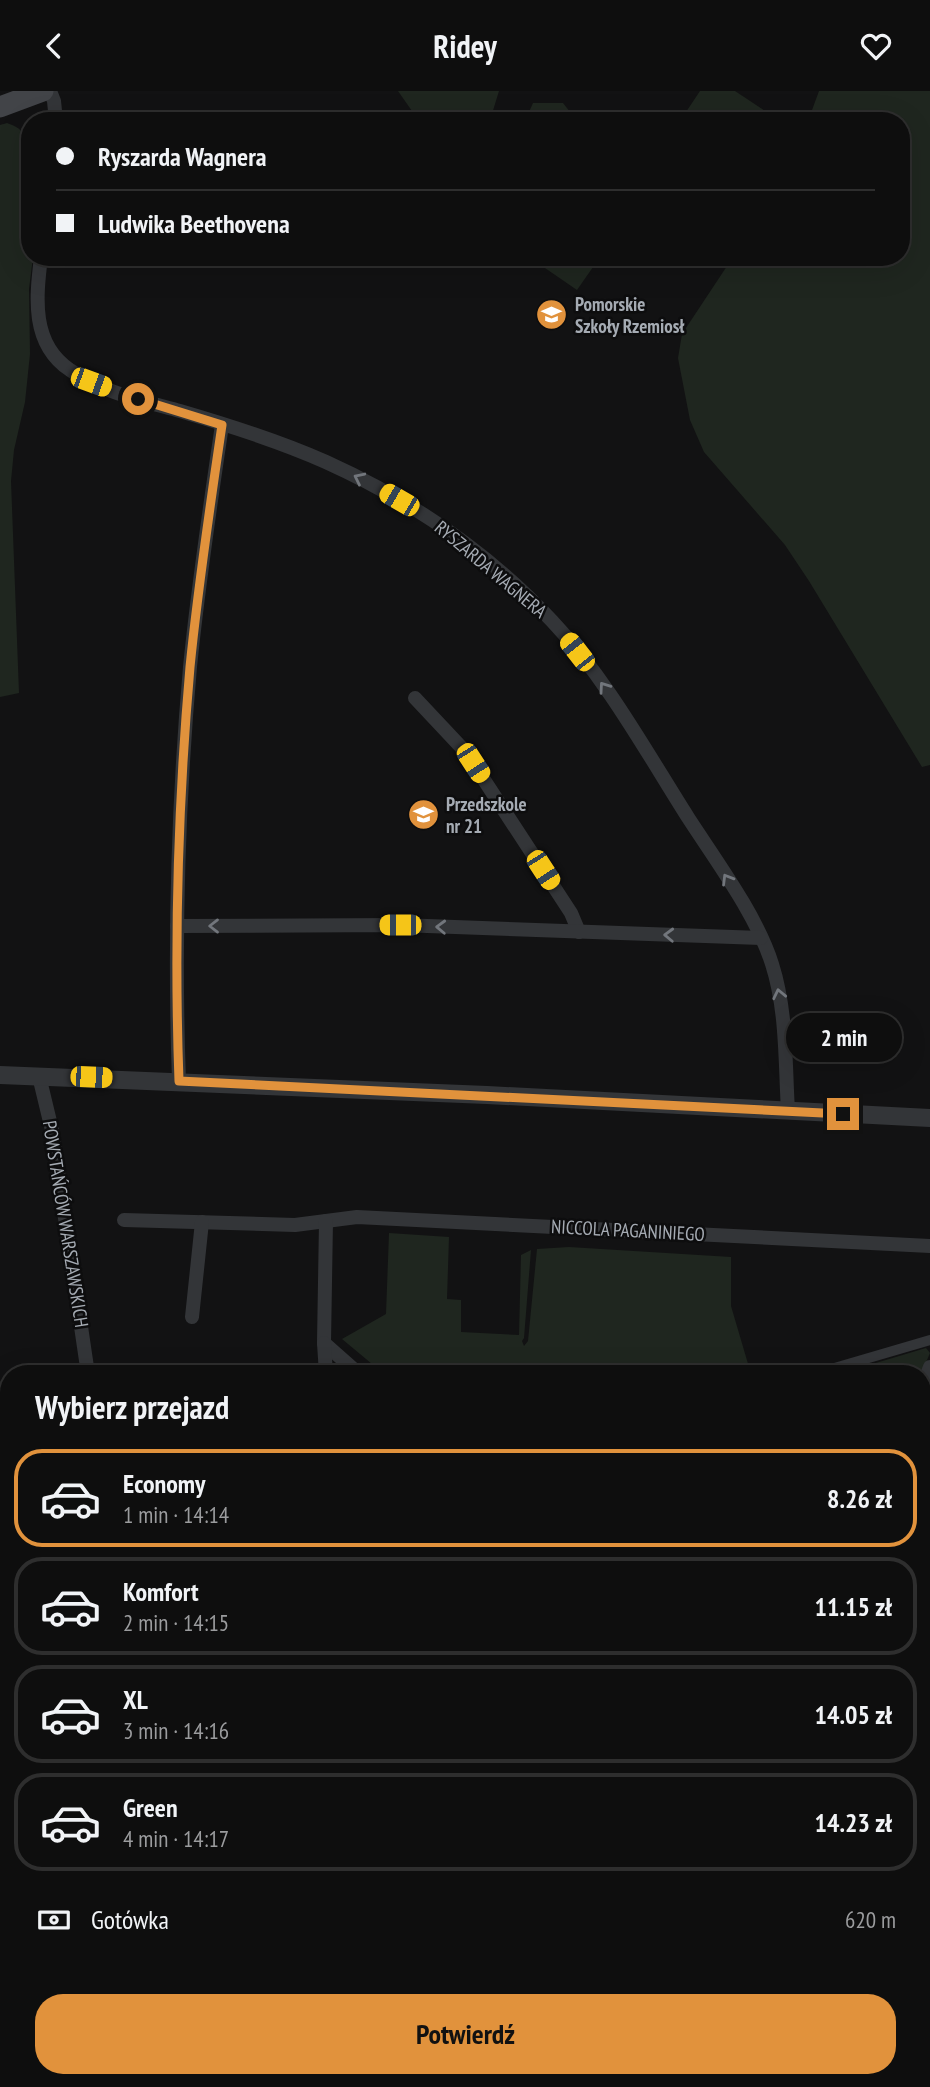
<!DOCTYPE html>
<html lang="pl">
<head>
<meta charset="utf-8">
<style>
	body { margin:0; font-family:"PT Sans Narrow",sans-serif; background:#171717; color:#f1f3f6; height:100vh; display:flex; flex-direction:column; font-size:26px; white-space:nowrap }
	* { box-sizing:border-box; margin:0 }
	p { font-size:23px; color:#9b9c9e }
	.icon { flex:none; width:38px; height:38px; fill:none; stroke:currentColor; stroke-width:2; stroke-linecap:round; stroke-linejoin:round }
	.map { position:relative; flex:1; overflow:hidden }
	.panel { position:absolute; left:0px; top:1274px; width:931px; height:723px; display:flex; flex-direction:column; background:#0e0e0e; border-radius:28px 28px 0 0; box-shadow:0 7px 28px #0002,0 0 0 2px #2e2e2e }
	.panel>* { flex:none }
	.top-card { position:absolute; left:21px; top:21px; width:889px; height:154px; border-radius:28px; box-shadow:0 7px 28px #0002,0 0 0 2px #2e2e2e; display:grid; align-content:center; height:154px; padding:0 35px; background:#0e0e0e }
	.end { position:absolute; width:32px; height:32px; margin:-16px; border:9px solid #e1923c; background:#111; box-shadow:0 0 0 4px #111 }
	.from { border-radius:50% }
	.bubble { position:absolute; height:49px; border-radius:24px; background:#0e0e0e; box-shadow:0 7px 28px #0002,0 0 0 2px #2e2e2e; font-size:23px; font-weight:600; line-height:49px; text-align:center }
	.car { position:absolute; width:21px; height:42px; margin:-21px -10px; border-radius:9px; box-shadow:0 0 5px 2px #0007; background:linear-gradient(#f5c518 24%,#345 0 40%,#f5c518 0 76%,#345 0 86%,#f5c518 0) }
	.top-card b { display:flex; align-items:center; gap:24px; height:66px; font-size:26px }
	.top-card b+b { border-top:2px solid #2e2e2e }
	.top-card i { width:18px; height:18px; background:#f1f3f6 }
	ul { padding:0; list-style:none }
	li { display:flex; align-items:center; gap:21px; height:98px; margin:0 14px 10px; padding:0 21px; border:4px solid #2e2e2e; border-radius:28px }
	li div { flex:1 }
	li b { display:block; font-size:26px }
	li em { font-style:normal; font-weight:600 }
	li.active { border-color:#e1923c }
	li>.icon { width:63px; height:63px; stroke-width:1.5 }
	h2 { padding:0 35px; font-size:32px; line-height:84px }
	.pay { display:flex; align-items:center; gap:18px; height:77px; padding:0 35px; font-size:26px }
	.pay p { margin-inline-start:auto }
	.button { display:flex; gap:14px; margin-top:auto; padding:14px 35px }
	.button a { flex:1; height:80px; border-radius:28px; background:#e1923c; color:#111; font-size:28px; font-weight:600; line-height:80px; text-align:center }
	header { display:flex; justify-content:space-between; align-items:center; height:91px; padding:0 35px; background:#0e0e0e; font-size:32px; font-weight:600 }
	.map>svg:first-child { display:block }
</style>
</head>
<body>
<header><svg class="icon" aria-label="back" viewBox="0 0 24 24"><path d="M15 5l-7 7 7 7"/></svg>Ridey<svg class="icon" aria-label="heart" viewBox="0 0 24 24"><path d="M12 20l-8-8c-3-5 5-10 8-4 3-6 11-1 8 4z"/></svg></header>
<div class="map">
<svg width="930" height="1996" viewBox="0 0 930 1996">
	<rect width="100%" height="100%" fill="#121213"/>
	<!-- green -->
	<g fill="#1f261f">
		<polygon points="398,0 499,0 491,26 495,30 419,30"/>
		<polygon points="700,0 735,0 777,28 680,30"/>
		<polygon points="819,0 930,0 930,674 922,676 809,490 785,454 704,361 690,329 678,267 682,243 733,166 901,166 901,30 808,30"/>
		<polygon points="533,12 563,12 577,30 525,30"/>
		<path d="M 7,32 C 12,34 18,36 21,40 C 36,62 30,138 30,166 L 33,166 L 29,198 L 30,263 L 25,311 L 14,359 L 11,390 L 19,602 L 0,606 L 0,34 Z"/>
		<polygon points="529,166 600,166 577,199"/>
		<polygon points="389,1142 449,1146 447,1208 461,1209 461,1241 519,1244 521,1164 531,1159 524,1247 522,1250 524,1255 528,1250 537,1158 569,1156 731,1166 731,1215 751,1283 384,1283 342,1248 386,1223"/>
		<polygon points="926,1257 930,1262 921,1283 839,1283"/>
		<polygon points="87,1988 153,1988 177,1996 87,1996"/>
		<polygon points="189,1988 243,1988 254,1996 200,1996"/>
	</g>
	<g fill="none" stroke-linecap="round" stroke-linejoin="round">
		<!-- pedestrian -->
		<polyline stroke="#333538" stroke-width="10" points="814,1283 930,1249"/>
		<!-- minor -->
		<g stroke="#333538" stroke-width="14">
			<polyline points="50,0 54,10 56,30"/>
			<path d="M 41,166 C 36,207 31,253 70,279 C 101,301 144,310 180,320 C 228,334 279,350 326,371 C 410,409 489,462 552,530 C 606,587 647,662 689,728 C 717,771 757,825 772,873 C 787,920 785,971 788,1020"/>
			<polyline points="415,607 461,656 473,672 571,822 579,841"/>
			<polyline points="177,835 400,834 761,847"/>
			<polyline points="39,985 52,1039 88,1283"/>
			<path d="M 179,990 C 174,852 178,713 190,576 C 198,495 210,415 222,334"/>
			<polyline points="124,1129 295,1134 357,1126 930,1155"/>
			<polyline points="326,1130 324,1252 359,1283"/>
			<polyline points="192,1226 202,1131"/>
			<polyline points="324,1252 326,1283"/>
			<polyline points="922,1297 930,1276"/>
			<polyline points="0,1368 9,1369"/>
			<polyline points="922,1430 930,1423"/>
			<polyline points="0,1687 9,1697"/>
			<polyline points="922,1708 930,1703"/>
			<polyline points="922,1841 930,1840"/>
			<polyline points="9,1879 9,1880"/>
			<polyline points="30,1988 32,1996"/>
			<polyline points="353,1988 353,1996"/>
			<polyline points="619,1988 622,1996"/>
		</g>
		<!-- tertiary -->
		<polyline stroke="#333538" stroke-width="18" points="0,984 487,1004 930,1027"/>
		<!-- secondary -->
		<polyline stroke="#424448" stroke-width="21" points="0,16 43,0"/>
	</g>
	<!-- one-way arrows -->
	<defs><path id="oneway-chevron" d="M-2-3.5L2.5 0L-2 3.5" fill="none" stroke-width="1.6" stroke-linecap="round" stroke-linejoin="round" transform="scale(1.75)"/></defs>
	<g stroke="#72767c">
		<use href="#oneway-chevron" transform="translate(359 387) rotate(-154)"/>
		<use href="#oneway-chevron" transform="translate(604 596) rotate(-125)"/>
		<use href="#oneway-chevron" transform="translate(727 788) rotate(-121)"/>
		<use href="#oneway-chevron" transform="translate(214 835) rotate(180)"/>
		<use href="#oneway-chevron" transform="translate(441 836) rotate(-178)"/>
		<use href="#oneway-chevron" transform="translate(669 844) rotate(-178)"/>
		<use href="#oneway-chevron" transform="translate(779 903) rotate(-102)"/>
	</g>
	<g fill="none" stroke-linecap="round" stroke-linejoin="round">
		<!-- route -->
		<path stroke="#e1923c" stroke-width="9" d="M 138,308 L 222,334 C 210,415 198,495 190,576 C 178,713 174,852 179,990 L 843,1023"/>
	</g>
	<!-- icons -->
	<defs>
		<symbol id="school-disc" viewBox="-11 -11 22 22"><circle r="9.5" fill="#e1923c" stroke="#0d0d0e"/><path d="M0-5L7-2L0 1L-7-2ZM-4 1L0 2.5L4 1V4Q0 6-4 4Z" fill="#fff"/></symbol>
	</defs>
	<g fill-rule="evenodd">
		<use href="#school-disc" x="534" y="206" width="35" height="35"/>
		<use href="#school-disc" x="406" y="706" width="35" height="35"/>
	</g>
	<g text-anchor="middle" dominant-baseline="central" stroke-width="5" stroke-linejoin="round" paint-order="stroke">
		<!-- poi labels -->
		<g font-size="19" font-weight="bold" fill="#a5abb3" stroke="#0d0d0e" text-anchor="start">
			<text x="575" y="213">Pomorskie<tspan x="575" dy="22">Szkoły Rzemiosł</tspan></text>
			<text x="446" y="713">Przedszkole<tspan x="446" dy="22">nr 21</tspan></text>
		</g>
		<!-- street labels -->
		<g font-size="19" fill="#a5abb3" stroke="#0d0d0e">
			<text transform="translate(491 478) rotate(40)">RYSZARDA WAGNERA</text>
			<text transform="translate(66 1133) rotate(81)">POWSTAŃCÓW WARSZAWSKICH</text>
			<text transform="translate(628 1139) rotate(3)">NICCOLA PAGANINIEGO</text>
		</g>
	</g>
</svg>
<i class="end from" style="left:138px;top:308px"></i>
<i class="end" style="left:843px;top:1023px"></i>
<div class="bubble" style="left:786px;top:922px;width:116px">2 min</div>
<i class="car" style="left:91px;top:291px;rotate:110deg"></i>
<i class="car" style="left:399px;top:409px;rotate:300deg"></i>
<i class="car" style="left:577px;top:561px;rotate:322deg"></i>
<i class="car" style="left:473px;top:672px;rotate:147deg"></i>
<i class="car" style="left:543px;top:779px;rotate:147deg"></i>
<i class="car" style="left:400px;top:834px;rotate:270deg"></i>
<i class="car" style="left:91px;top:986px;rotate:92deg"></i>
<div class="top-card">
<b><i class="from"></i>Ryszarda Wagnera</b>
<b><i></i>Ludwika Beethovena</b>
</div>
<section class="panel">
<h2>Wybierz przejazd</h2>
<ul>
<li class="active"><svg class="icon" aria-label="car" viewBox="0 0 24 24"><path d="M5 17H2v-5l4-1 3-4h7l3 4 3 1v5h-3M9 17h6M6 11h13"/><circle cx="7" cy="17" r="2"/><circle cx="17" cy="17" r="2"/></svg><div><b>Economy</b><p>1 min · 14:14</p></div><em>8.26 zł</em></li>
<li><svg class="icon" aria-label="car" viewBox="0 0 24 24"><path d="M5 17H2v-5l4-1 3-4h7l3 4 3 1v5h-3M9 17h6M6 11h13"/><circle cx="7" cy="17" r="2"/><circle cx="17" cy="17" r="2"/></svg><div><b>Komfort</b><p>2 min · 14:15</p></div><em>11.15 zł</em></li>
<li><svg class="icon" aria-label="car" viewBox="0 0 24 24"><path d="M5 17H2v-5l4-1 3-4h7l3 4 3 1v5h-3M9 17h6M6 11h13"/><circle cx="7" cy="17" r="2"/><circle cx="17" cy="17" r="2"/></svg><div><b>XL</b><p>3 min · 14:16</p></div><em>14.05 zł</em></li>
<li><svg class="icon" aria-label="car" viewBox="0 0 24 24"><path d="M5 17H2v-5l4-1 3-4h7l3 4 3 1v5h-3M9 17h6M6 11h13"/><circle cx="7" cy="17" r="2"/><circle cx="17" cy="17" r="2"/></svg><div><b>Green</b><p>4 min · 14:17</p></div><em>14.23 zł</em></li>
</ul>
<div class="pay"><svg class="icon" aria-label="cash" viewBox="0 0 24 24"><path d="M3 7h18v10H3z"/><circle cx="12" cy="12" r="2"/></svg>Gotówka<p>620 m</p></div>
<div class="button"><a>Potwierdź</a></div>
</section>
</div>
</body>
</html>
